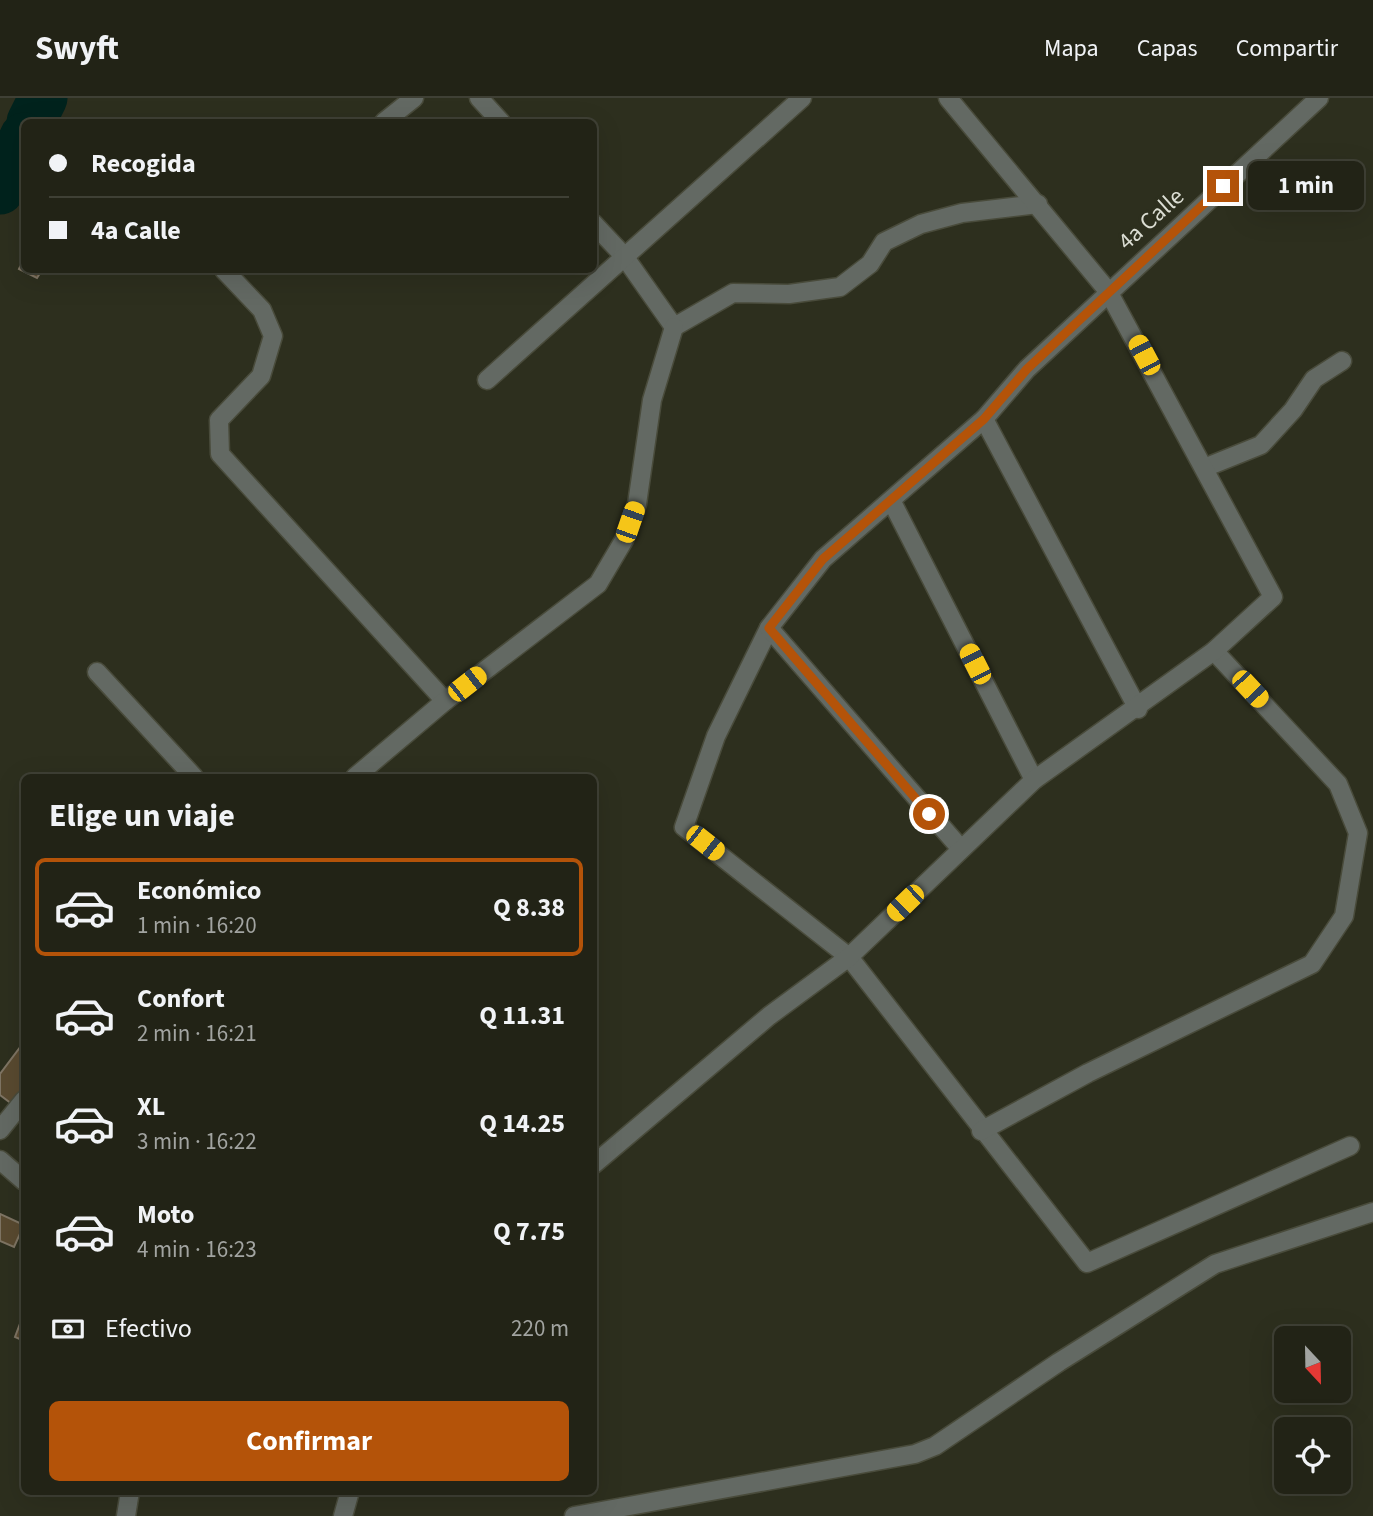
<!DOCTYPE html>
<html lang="es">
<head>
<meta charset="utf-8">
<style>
	body { margin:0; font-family:"Source Sans 3",sans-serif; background:#2e2f23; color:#f1f3f6; height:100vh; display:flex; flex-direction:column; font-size:26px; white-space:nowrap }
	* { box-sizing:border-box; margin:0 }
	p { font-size:23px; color:#a2a4a1 }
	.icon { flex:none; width:38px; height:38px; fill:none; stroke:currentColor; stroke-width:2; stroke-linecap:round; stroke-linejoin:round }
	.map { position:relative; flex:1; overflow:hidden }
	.side { position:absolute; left:21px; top:676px; width:576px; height:721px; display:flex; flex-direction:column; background:#222316; border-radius:10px; box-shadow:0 7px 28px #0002,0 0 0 2px #3f4035 }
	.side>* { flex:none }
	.banner { position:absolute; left:21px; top:21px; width:576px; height:154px; border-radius:10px; box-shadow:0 7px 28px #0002,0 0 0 2px #3f4035; display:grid; align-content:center; height:154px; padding:0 28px; background:#222316 }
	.needle { width:46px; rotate:158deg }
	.controls { position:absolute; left:1274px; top:1228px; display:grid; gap:14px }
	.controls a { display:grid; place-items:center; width:77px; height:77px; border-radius:10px; background:#222316; box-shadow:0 7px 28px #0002,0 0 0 2px #3f4035; font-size:35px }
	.end { position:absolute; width:32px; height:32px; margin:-16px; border:9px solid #b45309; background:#fff; box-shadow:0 0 0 4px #fff }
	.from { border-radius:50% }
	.bubble { position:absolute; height:49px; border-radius:10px; background:#222316; box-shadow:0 7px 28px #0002,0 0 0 2px #3f4035; font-size:23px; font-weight:700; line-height:49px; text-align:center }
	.car { position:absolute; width:21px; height:42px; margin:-21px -10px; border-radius:9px; box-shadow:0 0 5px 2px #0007; background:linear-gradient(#f5c518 24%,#345 0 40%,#f5c518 0 76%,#345 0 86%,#f5c518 0) }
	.banner b { display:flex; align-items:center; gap:24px; height:66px; font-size:26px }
	.banner b+b { border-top:2px solid #3f4035 }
	.banner i { width:18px; height:18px; background:#f1f3f6 }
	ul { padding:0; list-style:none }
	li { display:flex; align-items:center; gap:21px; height:98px; margin:0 14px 10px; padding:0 14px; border:4px solid transparent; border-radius:10px }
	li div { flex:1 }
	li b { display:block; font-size:26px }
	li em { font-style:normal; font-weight:700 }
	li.current { border-color:#b45309 }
	li>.icon { width:63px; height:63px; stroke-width:1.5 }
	h2 { padding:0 28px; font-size:32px; line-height:84px }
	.pay { display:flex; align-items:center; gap:18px; height:77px; padding:0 28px; font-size:26px }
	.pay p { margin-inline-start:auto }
	.primary-button { display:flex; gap:14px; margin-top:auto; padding:14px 28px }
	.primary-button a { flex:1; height:80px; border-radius:10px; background:#b45309; color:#fff; font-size:28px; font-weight:700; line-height:80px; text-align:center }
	header { display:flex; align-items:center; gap:42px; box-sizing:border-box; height:98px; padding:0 35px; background:#222316; border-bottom:2px solid #3f4035 }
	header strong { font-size:33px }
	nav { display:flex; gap:38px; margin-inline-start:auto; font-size:24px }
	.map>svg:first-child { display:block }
</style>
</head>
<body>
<header>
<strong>Swyft</strong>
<nav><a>Mapa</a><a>Capas</a><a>Compartir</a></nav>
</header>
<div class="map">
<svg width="1373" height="1418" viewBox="0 0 1373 1418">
	<rect width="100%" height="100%" fill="#2d2f1e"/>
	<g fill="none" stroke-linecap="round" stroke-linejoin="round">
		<!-- river -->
		<g stroke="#00231d" stroke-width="49">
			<polyline points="31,24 43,0"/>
			<polyline points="0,92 24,39"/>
		</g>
	</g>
	<!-- building -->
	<g fill="#594a30" stroke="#7e7463" stroke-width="2">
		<polygon points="24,160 24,172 42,172 37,180 19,171"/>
		<polygon points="24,944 24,989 12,1006 0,997 0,976"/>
		<polygon points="0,1116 24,1127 14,1149 0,1143"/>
		<polygon points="24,1215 24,1243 15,1239"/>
	</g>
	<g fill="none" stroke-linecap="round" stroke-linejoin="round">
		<defs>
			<g id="street">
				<polyline points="479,0 501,24"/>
				<polyline points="1319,0 1027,271 984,321 823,461 769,530 716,638 684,729 849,859 1087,1165 1350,1048"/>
				<polyline points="384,24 414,0"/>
				<polyline points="593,125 624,158 674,229 733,195 789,196 840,189 870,166 884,144 921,126 962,115 1038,106"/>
				<polyline points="224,172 262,212 273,238 261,278 219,322 220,356 445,603"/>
				<polyline points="487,282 802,0"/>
				<polyline points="984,321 1138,611"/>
				<polyline points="1204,370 1261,347 1293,312 1314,281 1342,263"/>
				<polyline points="892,404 1034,682"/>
				<polyline points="769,530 961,751"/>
				<polyline points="97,574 194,679"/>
				<polyline points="355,679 445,603 598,486 624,442 637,406 652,302 674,229"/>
				<polyline points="0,1032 24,1002"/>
				<polyline points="981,1033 1088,975 1312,866 1344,818 1358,735 1338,686 1214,553"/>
				<polyline points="0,1062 24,1083"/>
				<polyline points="593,1067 769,918 849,859 1034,682 1214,553 1273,499 1108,193 948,0"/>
				<polyline points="126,1418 130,1393"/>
				<polyline points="343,1418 350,1393"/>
				<polyline points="574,1418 915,1356 935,1348 1059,1264 1215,1166 1373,1114"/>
			</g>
		</defs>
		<!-- street casing -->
		<use href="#street" stroke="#494b3b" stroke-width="21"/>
		<!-- street -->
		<use href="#street" stroke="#636963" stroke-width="18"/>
	</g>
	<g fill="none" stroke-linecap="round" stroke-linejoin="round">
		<!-- route -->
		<polyline stroke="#b45309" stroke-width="9" points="929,716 769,530 823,461 984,321 1027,271 1223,88"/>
	</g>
	<g text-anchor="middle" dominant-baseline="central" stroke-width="6" stroke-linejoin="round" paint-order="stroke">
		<!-- street labels -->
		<g font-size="24" fill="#dbddd3" stroke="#2d2f1e">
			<text transform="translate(1151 121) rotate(-42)">4a Calle</text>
		</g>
	</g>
</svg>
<div class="controls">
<a><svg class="needle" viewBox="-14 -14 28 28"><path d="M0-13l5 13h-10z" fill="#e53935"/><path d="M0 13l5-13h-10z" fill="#a2a4a1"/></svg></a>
<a><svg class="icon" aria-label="locate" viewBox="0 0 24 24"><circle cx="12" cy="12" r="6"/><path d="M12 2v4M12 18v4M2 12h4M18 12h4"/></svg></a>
</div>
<i class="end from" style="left:929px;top:716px"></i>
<i class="end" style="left:1223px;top:88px"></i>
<div class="bubble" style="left:1248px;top:63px;width:116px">1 min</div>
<i class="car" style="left:1144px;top:257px;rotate:332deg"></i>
<i class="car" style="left:630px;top:424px;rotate:19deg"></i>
<i class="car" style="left:975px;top:566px;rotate:333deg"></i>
<i class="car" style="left:467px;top:586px;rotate:52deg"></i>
<i class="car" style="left:1250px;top:591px;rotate:137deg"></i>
<i class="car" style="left:705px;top:745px;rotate:128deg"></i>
<i class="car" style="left:905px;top:805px;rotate:226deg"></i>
<div class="banner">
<b><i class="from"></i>Recogida</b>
<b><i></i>4a Calle</b>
</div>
<section class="side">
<h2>Elige un viaje</h2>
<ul>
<li class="current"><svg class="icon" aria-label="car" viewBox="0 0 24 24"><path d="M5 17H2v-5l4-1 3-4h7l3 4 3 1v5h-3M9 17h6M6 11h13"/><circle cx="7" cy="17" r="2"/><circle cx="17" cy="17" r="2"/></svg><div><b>Económico</b><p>1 min · 16:20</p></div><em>Q 8.38</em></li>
<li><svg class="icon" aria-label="car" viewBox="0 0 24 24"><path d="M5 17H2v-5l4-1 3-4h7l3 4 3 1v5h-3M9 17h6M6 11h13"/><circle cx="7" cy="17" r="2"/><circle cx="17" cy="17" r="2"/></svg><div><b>Confort</b><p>2 min · 16:21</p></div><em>Q 11.31</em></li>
<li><svg class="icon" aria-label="car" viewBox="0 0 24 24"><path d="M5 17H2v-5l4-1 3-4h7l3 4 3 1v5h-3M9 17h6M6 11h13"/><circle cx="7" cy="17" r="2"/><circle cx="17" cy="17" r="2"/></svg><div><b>XL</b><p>3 min · 16:22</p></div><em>Q 14.25</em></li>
<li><svg class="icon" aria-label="car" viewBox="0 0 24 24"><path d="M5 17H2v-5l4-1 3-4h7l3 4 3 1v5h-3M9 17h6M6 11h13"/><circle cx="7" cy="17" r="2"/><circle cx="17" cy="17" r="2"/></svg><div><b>Moto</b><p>4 min · 16:23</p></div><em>Q 7.75</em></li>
</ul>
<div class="pay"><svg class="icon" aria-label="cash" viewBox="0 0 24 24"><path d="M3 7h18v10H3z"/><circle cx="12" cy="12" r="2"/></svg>Efectivo<p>220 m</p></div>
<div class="primary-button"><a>Confirmar</a></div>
</section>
</div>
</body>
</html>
